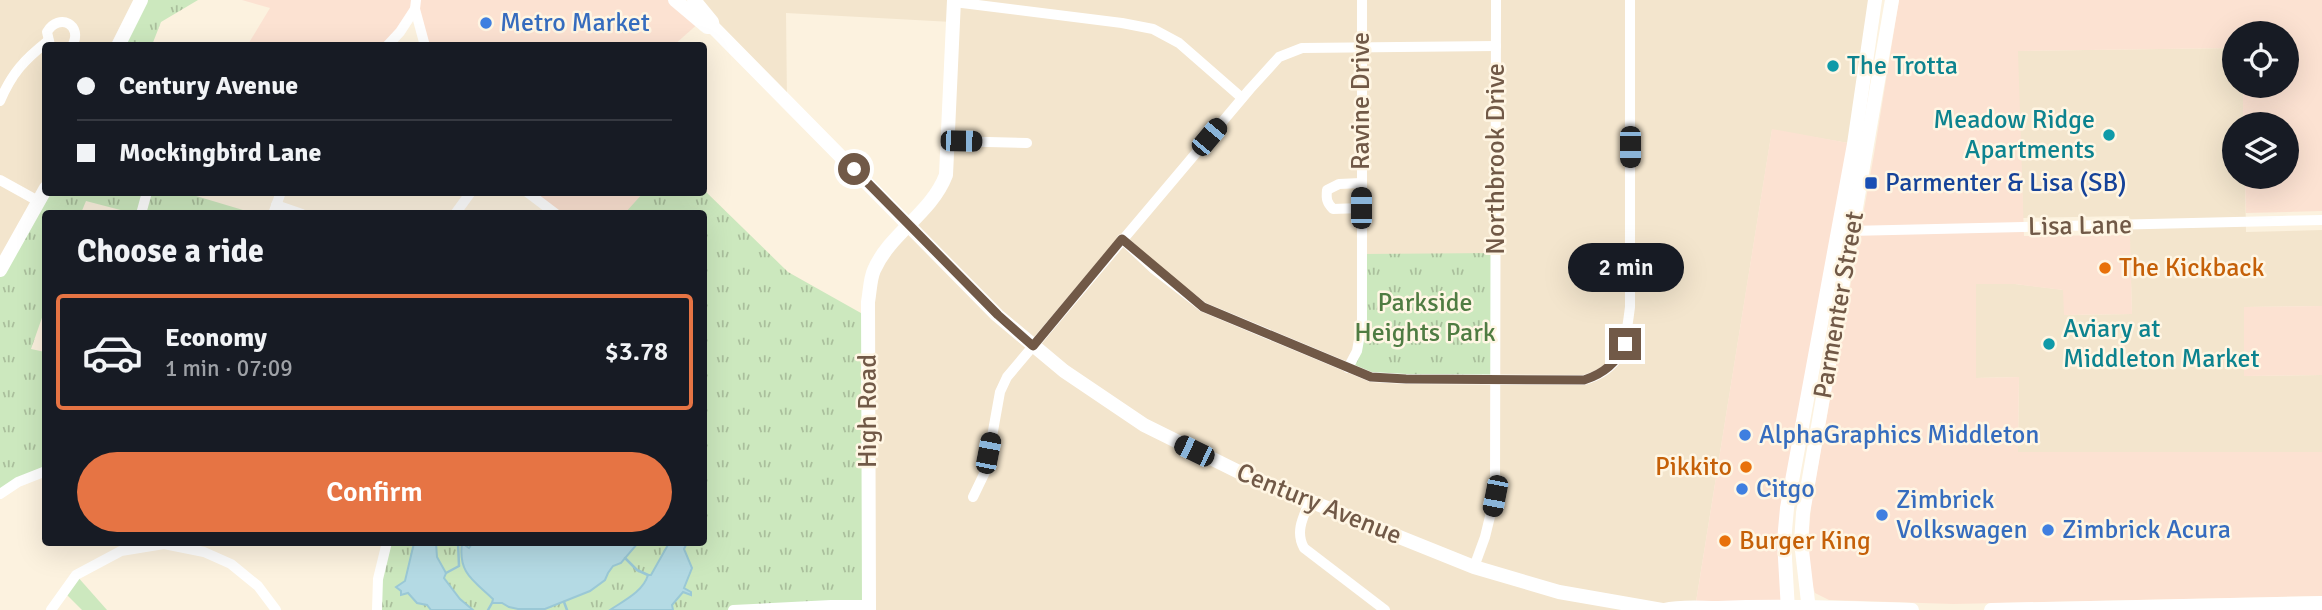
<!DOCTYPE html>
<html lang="en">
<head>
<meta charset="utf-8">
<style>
	body { margin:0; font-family:Signika,sans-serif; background:#20242c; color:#f1f3f6; height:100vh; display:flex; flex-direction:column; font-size:26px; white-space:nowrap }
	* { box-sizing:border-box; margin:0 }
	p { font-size:23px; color:#9ea1a6 }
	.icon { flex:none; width:38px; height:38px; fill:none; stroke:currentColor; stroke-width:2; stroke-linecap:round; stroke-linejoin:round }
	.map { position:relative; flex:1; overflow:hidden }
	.panel { position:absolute; left:42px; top:210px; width:665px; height:336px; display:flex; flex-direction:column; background:#171b24; border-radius:7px; box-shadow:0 7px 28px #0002 }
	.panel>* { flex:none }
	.guide { position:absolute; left:42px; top:42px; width:665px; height:154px; border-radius:7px; box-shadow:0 7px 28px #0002; display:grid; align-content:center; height:154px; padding:0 35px; background:#171b24 }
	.fabs { position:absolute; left:2222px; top:21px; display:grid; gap:14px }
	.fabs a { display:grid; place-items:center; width:77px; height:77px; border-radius:50%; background:#171b24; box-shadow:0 7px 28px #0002; font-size:35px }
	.end { position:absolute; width:32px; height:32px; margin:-16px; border:9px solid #715947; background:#fff; box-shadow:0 0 0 4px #fff }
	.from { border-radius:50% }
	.bubble { position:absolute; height:49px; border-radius:24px; background:#171b24; box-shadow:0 7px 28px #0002; font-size:23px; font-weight:600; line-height:49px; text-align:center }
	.car { position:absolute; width:21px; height:42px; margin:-21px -10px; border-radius:9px; box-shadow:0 0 5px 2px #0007; background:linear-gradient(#222 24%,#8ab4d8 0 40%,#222 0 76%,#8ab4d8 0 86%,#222 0) }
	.guide b { display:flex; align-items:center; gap:24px; height:66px; font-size:26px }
	.guide b+b { border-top:2px solid #363941 }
	.guide i { width:18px; height:18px; background:#f1f3f6 }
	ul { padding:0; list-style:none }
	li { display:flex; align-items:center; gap:21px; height:116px; margin:0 14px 10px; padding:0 21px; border:4px solid #363941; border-radius:7px }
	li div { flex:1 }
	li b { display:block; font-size:26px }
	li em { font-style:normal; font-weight:600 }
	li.current { border-color:#e67444 }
	li>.icon { width:63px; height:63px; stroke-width:1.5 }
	h2 { padding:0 35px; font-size:32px; line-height:84px }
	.button { display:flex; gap:14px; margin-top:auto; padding:14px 35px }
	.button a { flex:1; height:80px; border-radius:42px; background:#e67444; color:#fff; font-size:28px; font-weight:600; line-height:80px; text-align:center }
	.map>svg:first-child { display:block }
</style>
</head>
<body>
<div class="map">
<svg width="2322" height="610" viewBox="0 0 2322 610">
	<defs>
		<pattern id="park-tufts" width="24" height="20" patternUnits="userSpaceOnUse" patternTransform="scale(1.75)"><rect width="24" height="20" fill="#cce8be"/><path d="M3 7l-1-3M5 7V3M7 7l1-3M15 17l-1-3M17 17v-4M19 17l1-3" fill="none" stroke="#aabf9c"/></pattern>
	</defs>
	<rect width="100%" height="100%" fill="#fcf2df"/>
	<!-- residential -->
	<g fill="#f3e5cd">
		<polygon points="0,0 141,0 118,45 46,46 45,188 0,270"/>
		<polygon points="694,0 1873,0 1854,144 1772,130 1695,608 1664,610 869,610 872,279 941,189 952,22 786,13 787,101"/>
		<polygon points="2235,48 2235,86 2243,86 2243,124 2235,124 2235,177 2245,177 2246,232 2322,230 2322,306 2244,307 2244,376 2322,375 2322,452 2018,452 2019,377 1976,378 1976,284 2015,284 2064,290 2064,315 2132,314 2129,216 2023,218 2017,51"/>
	</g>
	<!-- commercial -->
	<g fill="#fce2d2">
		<polygon points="242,0 675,0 700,22 674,45 425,46 415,10 387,45 247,46 270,8"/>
		<polygon points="1899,0 2322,0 2322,211 2246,213 2245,177 2287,177 2287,124 2243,124 2243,86 2287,86 2287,33 2235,33 2235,48 2018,51 2024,236 2130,235 2132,314 2064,315 2063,290 2015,284 1976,284 1976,378 2019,377 2018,452 2322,452 2322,596 1953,604 1829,600 1815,593 1812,584 1808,546 1811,505 1874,154"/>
		<polygon points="1772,129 1854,144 1787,508 1787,606 1695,608"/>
		<polygon points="527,193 643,193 625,214 556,213"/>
		<polygon points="2322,306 2322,375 2244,376 2244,307"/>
	</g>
	<!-- grass -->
	<polygon fill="#cce8be" points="76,575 107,610 82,610 63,591"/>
	<!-- park -->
	<g fill="url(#park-tufts)">
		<polygon points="141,0 198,0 161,22 152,45 118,46"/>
		<polygon points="704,190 788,272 868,317 869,605 733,610 377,610 387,543 704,542 704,214 625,213 643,193 704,192"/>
		<polygon points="46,192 186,193 253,213 132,213 86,201 81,213 46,214 45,309 31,349 45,352 45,471 0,494 0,270"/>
		<polygon points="1496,253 1496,379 1406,379 1348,368 1357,351 1362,254"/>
	</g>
	<!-- water -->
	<g fill="#b4dae4" stroke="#9ac8d6" stroke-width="2">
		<path d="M 473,542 L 638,542 L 638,543 L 621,563 L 613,566 L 608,573 L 605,580 L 590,591 L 545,609 L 518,609 L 509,607 L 502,603 L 492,603 L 493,599 C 473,580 458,573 462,543 L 469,548 Z"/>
		<polygon points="414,543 436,543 437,557 446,573 444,578 460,599 473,610 431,610 427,605 417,603 408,593 401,595 401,591 396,587 405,581"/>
		<path d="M 669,543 L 687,543 L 684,549 L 692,568 L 684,588 L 691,592 L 691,595 L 683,592 L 672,605 L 673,610 L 610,610 C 623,601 643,592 648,575 L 651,575 Z"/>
	</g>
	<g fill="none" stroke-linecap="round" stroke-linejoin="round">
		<!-- stream -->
		<g stroke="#9ac8d6" stroke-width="2.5">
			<polyline points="625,558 637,570 648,575"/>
			<polyline points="446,573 459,566 458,542"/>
			<polyline points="564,602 567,610"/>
			<polyline points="488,610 492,603"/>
		</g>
		<!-- street -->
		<g stroke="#fff" stroke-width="10">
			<polyline points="416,0 415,9 425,46"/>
			<polyline points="954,2 1122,23 1153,29 1179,43 1242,98"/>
			<path d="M 50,45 L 47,32 C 59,12 84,25 72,46"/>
			<polyline points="387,46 400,32 415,9"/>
			<path d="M 0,101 C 12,73 24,60 48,41"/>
			<polyline points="948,141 1027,143"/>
			<polyline points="0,180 38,201"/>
			<path d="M 1361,183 L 1339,184 L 1327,190 C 1326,199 1327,203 1333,209 L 1361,208"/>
			<polyline points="527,192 556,214"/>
			<polyline points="276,205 302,214"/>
			<polyline points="141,214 147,192"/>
			<polyline points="273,214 281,192"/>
			<polyline points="455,214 471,192"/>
			<polyline points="1849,231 2322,220"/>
			<path d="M 1122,239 L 1154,269 L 1203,307 L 1371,377 L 1406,379 L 1584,380 C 1624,368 1625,344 1630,307 L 1630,0"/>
			<polyline points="1348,368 1357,351 1362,323 1362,0"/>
			<polyline points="0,494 18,482 46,471"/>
			<polyline points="973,497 986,470 1000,392 1007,377 1250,89 1279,57 1302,48 1496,46"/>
			<path d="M 1310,501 C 1303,517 1295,532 1304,548 L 1385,610"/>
			<polyline points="1474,567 1485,537 1495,496 1496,0"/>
			<polyline points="51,610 76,575 121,551 164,544 204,552 231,564 258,586 276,610"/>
			<polyline points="377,610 378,579 387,542"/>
			<polyline points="733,610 831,605 869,605"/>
		</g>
		<!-- secondary -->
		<g stroke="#fff" stroke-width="14">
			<polyline points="675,0 707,27 713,27"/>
			<polyline points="694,0 712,22 713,27 997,315 1064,371 1144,425 1245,475 1474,567 1559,592 1662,610"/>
			<polyline points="118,46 141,0"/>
			<polyline points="0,270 46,188"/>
			<path d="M 869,610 L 868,302 C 870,291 870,279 874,270 C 890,233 931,214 946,175 L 954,0"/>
			<path d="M 1664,610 C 1682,606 1700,608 1718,608 C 1783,605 1847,608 1912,610"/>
			<polyline points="1788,610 1784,541 1787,508 1854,144 1875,0"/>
			<polyline points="1809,610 1801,542 1803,513 1892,0"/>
			<polyline points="1991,610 2322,603"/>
		</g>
	</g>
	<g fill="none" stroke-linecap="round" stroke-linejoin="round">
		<!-- route -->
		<path stroke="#715947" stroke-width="9" d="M 854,169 L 998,315 L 1033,346 L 1122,239 L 1203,307 L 1371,377 L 1406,379 L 1584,380 C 1603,374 1617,363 1625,344"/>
	</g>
	<!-- markers -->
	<g fill="#3f7fe0" stroke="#fff6e4" stroke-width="2.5">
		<circle cx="486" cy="23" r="7"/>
		<circle cx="1745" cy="435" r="7"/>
		<circle cx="1742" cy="489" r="7"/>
		<circle cx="1882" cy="515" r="7"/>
		<circle cx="2048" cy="530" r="7"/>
	</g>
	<g fill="#0f9aa8" stroke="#fff6e4" stroke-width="2.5">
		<circle cx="1833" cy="66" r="7"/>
		<circle cx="2109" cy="135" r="7"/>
		<circle cx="2049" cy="344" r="7"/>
	</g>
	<rect fill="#1a4fb4" stroke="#fff6e4" stroke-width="2.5" x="1864" y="176" width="14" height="14" rx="3.5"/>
	<g fill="#e8710a" stroke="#fff6e4" stroke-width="2.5">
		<circle cx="2105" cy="268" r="7"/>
		<circle cx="1746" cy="467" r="7"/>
		<circle cx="1725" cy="541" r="7"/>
	</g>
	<g text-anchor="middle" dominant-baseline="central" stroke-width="5" stroke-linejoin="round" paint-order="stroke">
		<!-- shop labels -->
		<g font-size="26" fill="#366cbe" stroke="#fff6e4" text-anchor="start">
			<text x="500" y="23">Metro Market</text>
			<text x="1759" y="435">AlphaGraphics Middleton</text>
			<text x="1756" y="489">Citgo</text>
			<text x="1896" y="500">Zimbrick<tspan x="1896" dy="30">Volkswagen</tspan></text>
			<text x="2062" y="530">Zimbrick Acura</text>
		</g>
		<!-- culture labels -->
		<g font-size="26" fill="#0d838f" stroke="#fff6e4" text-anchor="start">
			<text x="1847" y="66">The Trotta</text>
			<text x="2095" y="120" text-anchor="end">Meadow Ridge<tspan x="2095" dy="30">Apartments</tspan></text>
			<text x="2063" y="329">Aviary at<tspan x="2063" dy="30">Middleton Market</tspan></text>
		</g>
		<!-- street labels -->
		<g font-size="26" fill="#715947" stroke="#fff6e4">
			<text transform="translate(1361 101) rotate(-90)">Ravine Drive</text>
			<text transform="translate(1496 159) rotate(-90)">Northbrook Drive</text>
			<text transform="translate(2080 226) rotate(-1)">Lisa Lane</text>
			<text transform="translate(1839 305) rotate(-80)">Parmenter Street</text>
			<text transform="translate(868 411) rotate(-90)">High Road</text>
			<text transform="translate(1319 504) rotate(22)">Century Avenue</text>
		</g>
		<!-- transit labels -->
		<g font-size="26" fill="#164399" stroke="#fff6e4" text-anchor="start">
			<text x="1885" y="183">Parmenter &amp; Lisa (SB)</text>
		</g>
		<!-- food labels -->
		<g font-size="26" fill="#c56008" stroke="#fff6e4" text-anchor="start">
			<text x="2119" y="268">The Kickback</text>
			<text x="1732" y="467" text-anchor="end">Pikkito</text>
			<text x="1739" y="541">Burger King</text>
		</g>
		<!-- park labels -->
		<g font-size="26" fill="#4f7c42" stroke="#fff6e4">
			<text x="1425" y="303">Parkside<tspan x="1425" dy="30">Heights Park</tspan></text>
		</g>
	</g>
</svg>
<div class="fabs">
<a><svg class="icon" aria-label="locate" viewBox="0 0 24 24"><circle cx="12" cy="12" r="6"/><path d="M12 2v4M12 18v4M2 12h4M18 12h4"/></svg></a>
<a><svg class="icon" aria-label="layers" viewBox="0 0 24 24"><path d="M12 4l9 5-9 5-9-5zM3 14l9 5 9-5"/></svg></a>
</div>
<i class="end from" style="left:854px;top:169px"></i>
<i class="end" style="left:1625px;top:344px"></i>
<div class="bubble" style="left:1568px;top:243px;width:116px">2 min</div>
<i class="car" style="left:1209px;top:137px;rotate:40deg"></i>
<i class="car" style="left:961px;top:141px;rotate:91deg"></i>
<i class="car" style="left:1630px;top:147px;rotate:180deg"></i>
<i class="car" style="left:1361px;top:208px;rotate:0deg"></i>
<i class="car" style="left:1194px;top:451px;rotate:296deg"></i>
<i class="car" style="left:988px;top:453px;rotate:11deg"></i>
<i class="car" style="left:1495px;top:496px;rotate:191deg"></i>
<div class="guide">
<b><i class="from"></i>Century Avenue</b>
<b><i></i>Mockingbird Lane</b>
</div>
<section class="panel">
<h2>Choose a ride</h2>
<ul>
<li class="current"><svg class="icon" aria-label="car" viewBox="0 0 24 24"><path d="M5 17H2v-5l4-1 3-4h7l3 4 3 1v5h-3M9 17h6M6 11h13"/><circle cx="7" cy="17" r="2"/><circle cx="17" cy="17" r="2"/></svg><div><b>Economy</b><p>1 min · 07:09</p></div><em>$3.78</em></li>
</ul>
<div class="button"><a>Confirm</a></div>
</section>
</div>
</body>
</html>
